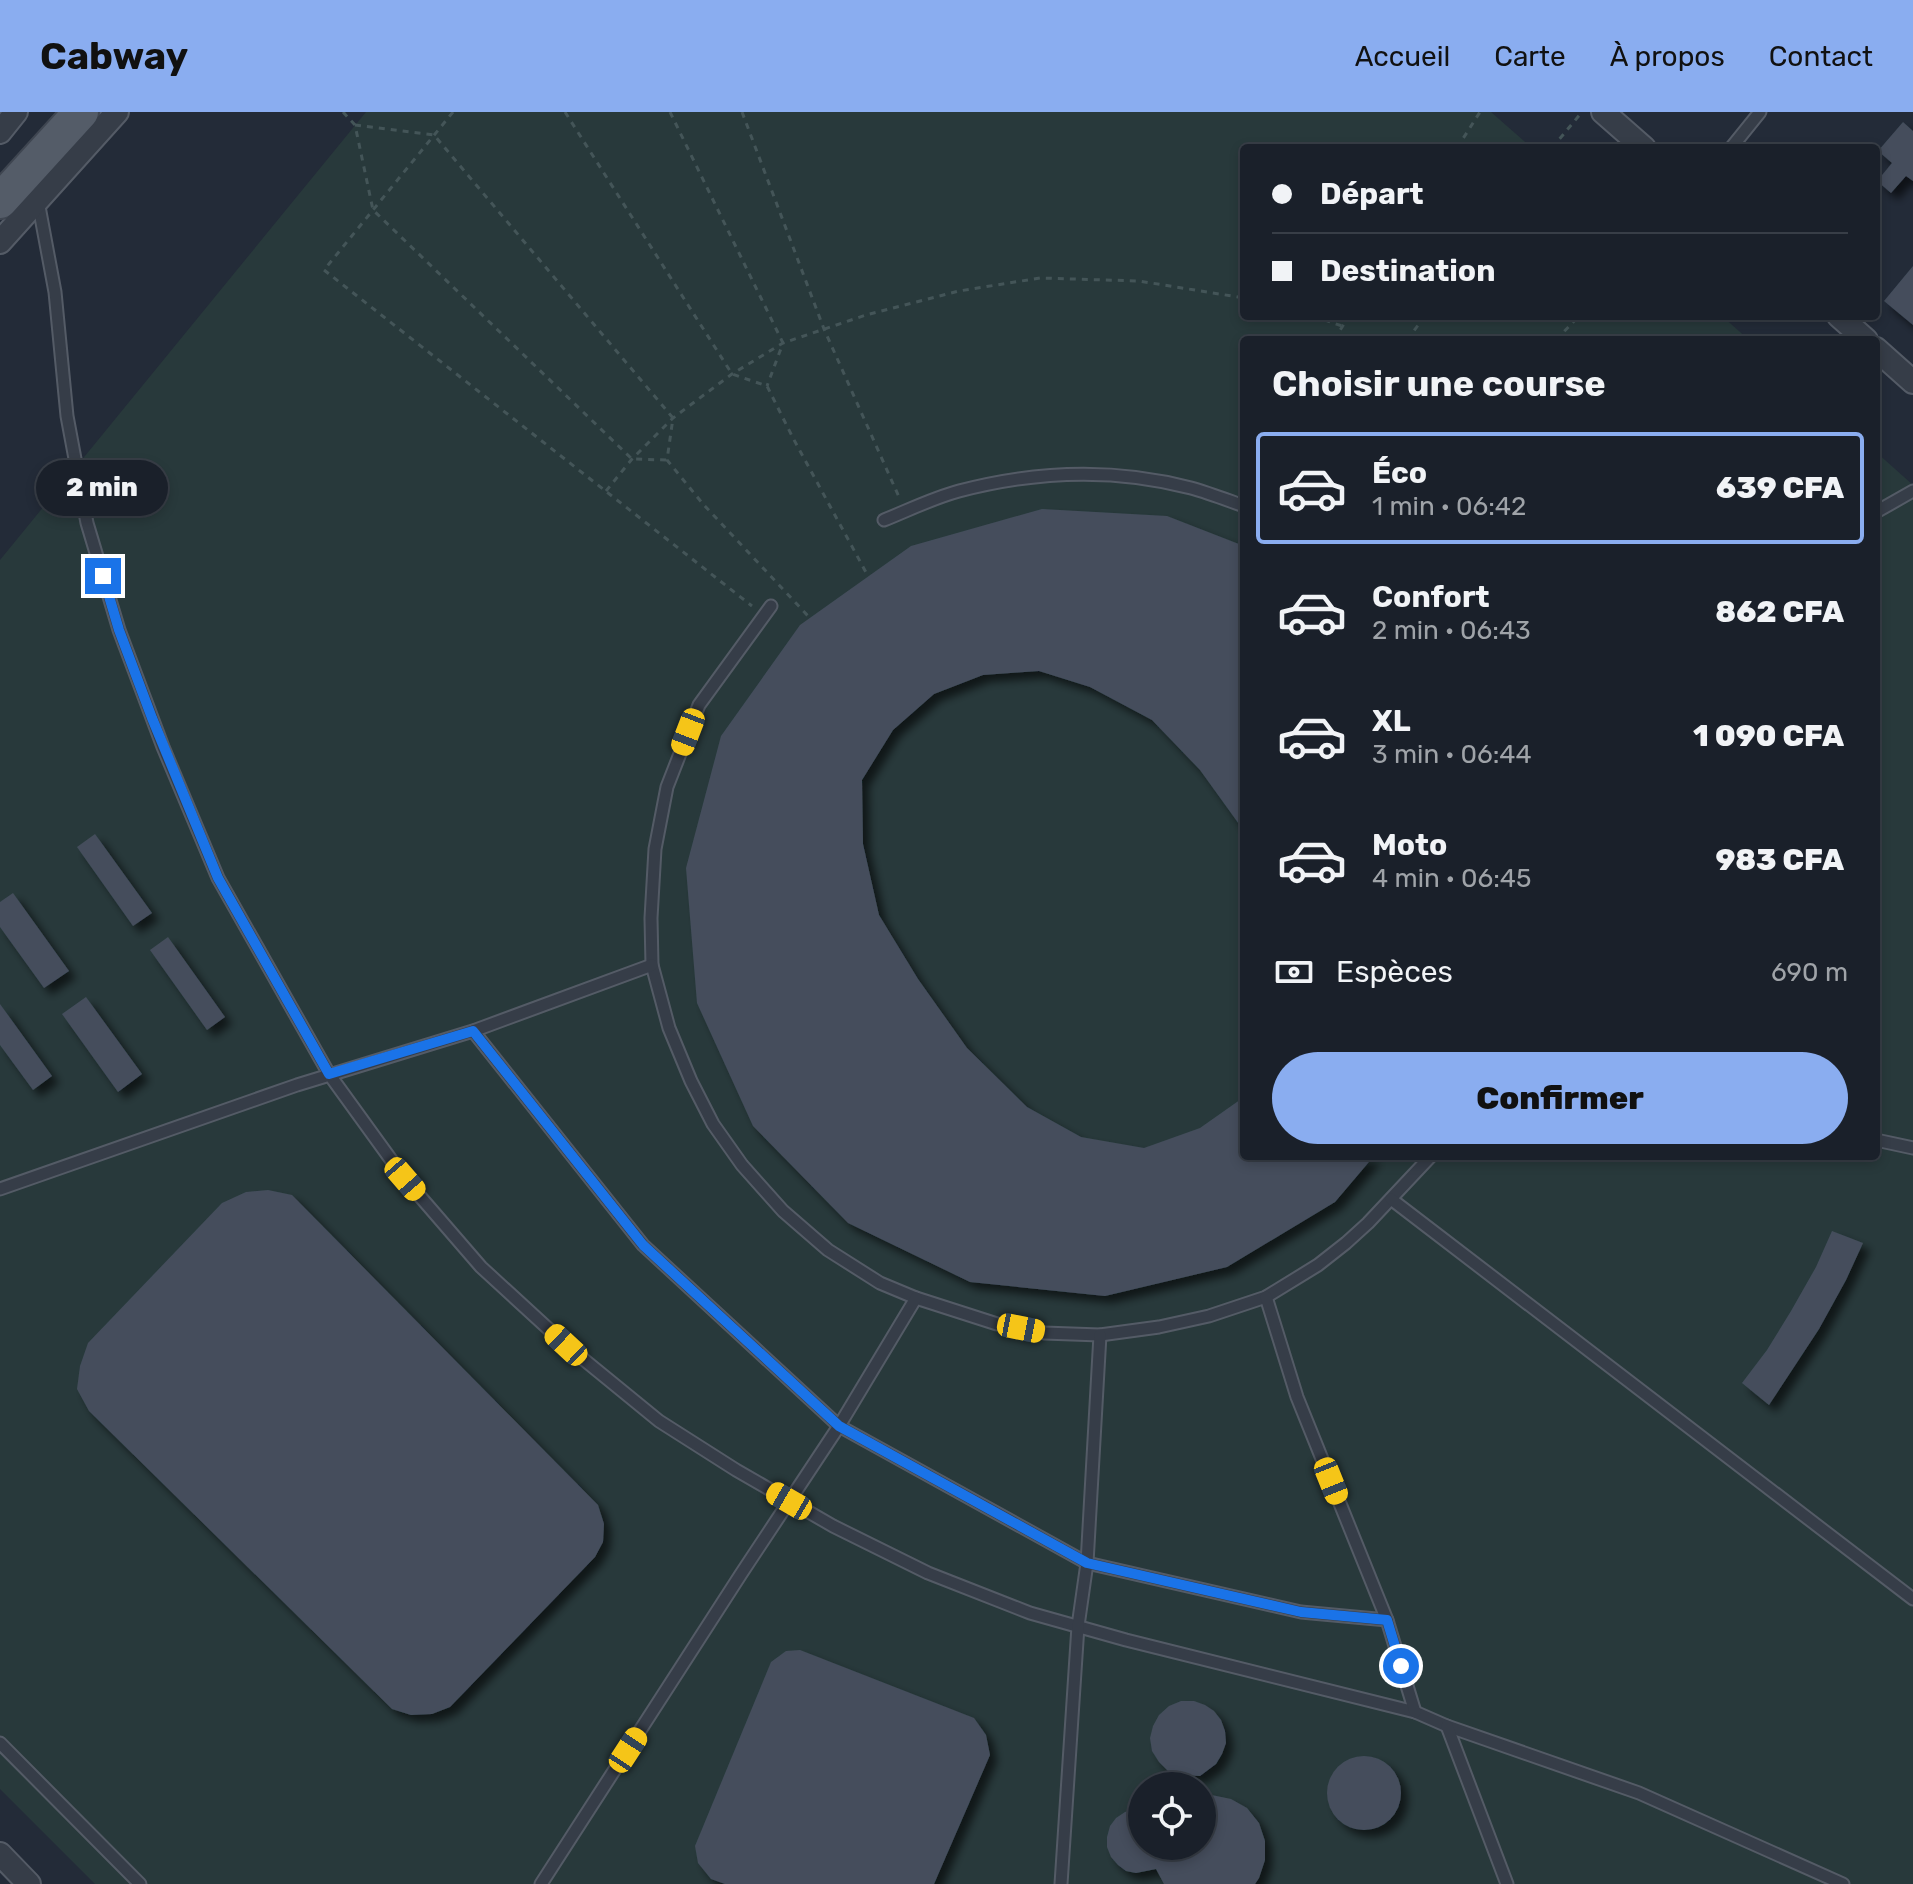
<!DOCTYPE html>
<html lang="fr">
<head>
<meta charset="utf-8">
<style>
	body { margin:0; font-family:Rubik,sans-serif; background:#272d36; color:#f1f3f6; height:100vh; display:flex; flex-direction:column; font-size:30px; white-space:nowrap }
	* { box-sizing:border-box; margin:0 }
	p { font-size:26px; color:#9fa3a8 }
	.icon { flex:none; width:44px; height:44px; fill:none; stroke:currentColor; stroke-width:2; stroke-linecap:round; stroke-linejoin:round }
	.map { position:relative; flex:1; overflow:hidden }
	.panel { position:absolute; left:1240px; top:224px; width:640px; height:824px; display:flex; flex-direction:column; background:#1a202a; border-radius:8px; box-shadow:0 4px 12px #0003,0 0 0 2px #383e47 }
	.panel>* { flex:none }
	.banner { position:absolute; left:1240px; top:32px; width:640px; height:176px; border-radius:8px; box-shadow:0 4px 12px #0003,0 0 0 2px #383e47; display:grid; align-content:center; height:176px; padding:0 32px; background:#1a202a }
	.controls { position:absolute; left:1128px; top:1660px; display:grid; gap:16px }
	.controls a { display:grid; place-items:center; width:88px; height:88px; border-radius:50%; background:#1a202a; box-shadow:0 4px 12px #0003,0 0 0 2px #383e47; font-size:40px }
	.end { position:absolute; width:36px; height:36px; margin:-18px; border:10px solid #1a73e8; background:#fff; box-shadow:0 0 0 4px #fff }
	.from { border-radius:50% }
	.bubble { position:absolute; height:56px; border-radius:28px; background:#1a202a; box-shadow:0 4px 12px #0003,0 0 0 2px #383e47; font-size:26px; font-weight:800; line-height:56px; text-align:center }
	.car { position:absolute; width:24px; height:48px; margin:-24px -12px; border-radius:10px; box-shadow:0 0 6px 2px #0007; background:linear-gradient(#f5c518 24%,#345 0 40%,#f5c518 0 76%,#345 0 86%,#f5c518 0) }
	.banner b { display:flex; align-items:center; gap:28px; height:76px; font-size:30px }
	.banner b+b { border-top:2px solid #383e47 }
	.banner i { width:20px; height:20px; background:#f1f3f6 }
	ul { padding:0; list-style:none }
	li { display:flex; align-items:center; gap:24px; height:112px; margin:0 16px 12px; padding:0 16px; border:4px solid transparent; border-radius:8px }
	li div { flex:1 }
	li b { display:block; font-size:30px }
	li em { font-style:normal; font-weight:800 }
	li.on { border-color:#8aadf0 }
	li>.icon { width:72px; height:72px; stroke-width:1.5 }
	h2 { padding:0 32px; font-size:36px; line-height:96px }
	.pay { display:flex; align-items:center; gap:20px; height:88px; padding:0 32px; font-size:30px }
	.pay p { margin-inline-start:auto }
	.button { display:flex; gap:16px; margin-top:auto; padding:16px 32px }
	.button a { flex:1; height:92px; border-radius:48px; background:#8aadf0; color:#111; font-size:32px; font-weight:800; line-height:92px; text-align:center }
	header { display:flex; align-items:center; gap:48px; box-sizing:border-box; height:112px; padding:0 40px; background:#8aadf0; color:#111 }
	header strong { font-size:38px }
	nav { display:flex; gap:44px; margin-inline-start:auto; font-size:28px }
	.map>svg:first-child { display:block }
</style>
</head>
<body>
<header>
<strong>Cabway</strong>
<nav><a>Accueil</a><a>Carte</a><a>À propos</a><a>Contact</a></nav>
</header>
<div class="map">
<svg width="1913" height="1772" viewBox="0 0 1913 1772">
	<defs>
		<filter id="shadow"><feDropShadow dx="7" dy="7" stdDeviation="4" flood-color="#0009"/></filter>
	</defs>
	<rect width="100%" height="100%" fill="#232b38"/>
	<!-- green -->
	<path fill="#28393b" fill-rule="evenodd" d="M 366,0 L 1491,0 L 1532,36 L 1244,36 L 1244,204 L 1722,204 L 1749,228 L 1244,228 L 1244,1044 L 1876,1044 L 1876,340 L 1913,373 L 1913,1772 L 95,1772 L 0,1677 L 0,448 ZM 1142,1674 L 1202,1674 L 1202,1734 L 1142,1734 Z"/>
	<!-- building -->
	<g fill="#444e5c" filter="url(#shadow)">
		<polygon points="1903,10 1913,19 1913,69 1906,64 1891,81 1877,69 1892,51 1878,39"/>
		<polygon points="1913,154 1913,213 1884,189"/>
		<polygon points="1042,397 1167,404 1244,434 1244,719 1200,658 1152,608 1090,575 1039,559 983,563 934,582 893,618 862,668 863,732 879,803 918,867 967,936 1027,995 1081,1025 1144,1036 1200,1016 1244,985 1244,1044 1374,1044 1335,1090 1227,1155 1105,1184 970,1170 848,1111 753,1014 697,891 686,756 721,624 800,513 911,434"/>
		<polygon points="95,722 152,801 133,814 77,735"/>
		<polygon points="13,781 69,859 44,876 0,815 0,790"/>
		<polygon points="168,825 225,905 207,918 150,838"/>
		<polygon points="86,885 142,962 118,980 62,902"/>
		<polygon points="0,892 52,964 33,978 0,933"/>
		<polygon points="268,1078 292,1083 598,1393 604,1412 603,1430 595,1445 450,1595 432,1602 411,1603 392,1597 89,1299 77,1277 80,1254 88,1231 222,1091 246,1080"/>
		<polygon points="1832,1119 1863,1131 1846,1168 1819,1217 1769,1293 1742,1271 1767,1238 1791,1199 1816,1155"/>
		<polygon points="800,1538 974,1606 986,1623 990,1643 934,1772 725,1772 711,1767 698,1751 695,1734 771,1550 786,1539"/>
		<polygon points="1181,1589 1194,1589 1205,1593 1214,1599 1221,1608 1225,1619 1226,1631 1222,1642 1216,1652 1200,1664 1180,1663 1168,1659 1159,1650 1152,1639 1150,1626 1153,1614 1159,1603 1169,1594"/>
		<circle cx="1364" cy="1681" r="37"/>
		<polygon points="1202,1681 1231,1687 1247,1696 1259,1711 1265,1729 1265,1748 1259,1766 1255,1772 1164,1772 1156,1757 1136,1761 1126,1759 1118,1753 1111,1745 1107,1735 1107,1725 1110,1714 1116,1706 1125,1700 1142,1694 1142,1734 1202,1734"/>
	</g>
	<g fill="none" stroke-linecap="round" stroke-linejoin="round">
		<defs>
			<g id="service">
				<polyline points="1731,36 1760,0"/>
				<polyline points="38,89 55,180 67,304 87,411 119,518 163,635 218,766 329,962 405,1067 481,1155 566,1233 659,1309 736,1358 833,1414 928,1461 1030,1501 1126,1528 1415,1600 1447,1614 1639,1681 1843,1772"/>
				<polyline points="1876,400 1913,379"/>
				<path d="M 884,408 C 909,398 933,386 959,379 C 1035,359 1115,356 1191,376 C 1209,381 1227,388 1244,394"/>
				<polyline points="771,494 699,593 667,675 655,737 651,806 652,853 669,916 691,969 713,1012 742,1053 783,1099 828,1138 880,1171 916,1186 997,1212 1044,1221 1100,1223 1159,1215 1209,1204 1266,1185 1318,1153 1346,1131 1368,1111 1431,1044"/>
				<polyline points="473,919 643,1133 839,1314 1087,1451 1301,1500 1387,1508"/>
				<polyline points="1876,1028 1913,1036"/>
				<polyline points="0,1077 297,973 473,919 652,853"/>
				<polyline points="1391,1087 1913,1487"/>
				<polyline points="1266,1185 1297,1285 1387,1508 1415,1600"/>
				<polyline points="1447,1614 1507,1772"/>
				<polyline points="0,1631 140,1772"/>
				<polyline points="541,1772 741,1462 839,1314 916,1186"/>
				<polyline points="1061,1772 1078,1514 1087,1451 1100,1223"/>
			</g>
			<g id="minor">
				<polyline points="1603,0 1644,36"/>
				<polyline points="0,20 16,0"/>
				<polyline points="0,130 117,0"/>
				<polyline points="1839,204 1866,228"/>
				<polyline points="1876,237 1913,270"/>
				<polyline points="0,1742 29,1772"/>
			</g>
			<polyline id="primary" points="0,89 81,0"/>
		</defs>
		<!-- service casing -->
		<use href="#service" stroke="#545b66" stroke-width="15"/>
		<!-- minor casing -->
		<use href="#minor" stroke="#545b66" stroke-width="26"/>
		<!-- primary casing -->
		<use href="#primary" stroke="#3f4651" stroke-width="38"/>
		<!-- path -->
		<g stroke="#445558" stroke-width="3" stroke-dasharray="6 6" stroke-linecap="butt">
			<polyline points="343,0 355,13 373,98 632,347 667,348"/>
			<polyline points="453,0 324,158 752,494"/>
			<polyline points="565,0 732,262 767,274 793,326 868,464"/>
			<polyline points="670,0 783,231 767,274"/>
			<polyline points="742,0 824,217 899,385"/>
			<polyline points="355,13 434,23 673,306 667,348 703,392 809,505"/>
			<polyline points="1457,36 1480,0"/>
			<polyline points="1552,36 1582,0"/>
			<polyline points="1313,204 1342,214"/>
			<polyline points="1334,228 1349,204"/>
			<polyline points="1407,228 1425,204"/>
			<polyline points="1556,228 1579,204"/>
			<polyline points="606,379 632,347 673,306 732,262 783,231 866,203 959,179 1040,166 1139,169 1244,186"/>
		</g>
		<!-- service -->
		<use href="#service" stroke="#363d48" stroke-width="11"/>
		<!-- minor -->
		<use href="#minor" stroke="#363d48" stroke-width="22"/>
		<!-- primary -->
		<use href="#primary" stroke="#545c68" stroke-width="34"/>
	</g>
	<g fill="none" stroke-linecap="round" stroke-linejoin="round">
		<!-- route -->
		<polyline stroke="#1a73e8" stroke-width="10" points="103,464 119,518 152,606 218,766 329,962 473,919 643,1133 839,1314 1087,1451 1301,1500 1387,1508 1401,1554"/>
	</g>
</svg>
<div class="controls">
<a><svg class="icon" aria-label="locate" viewBox="0 0 24 24"><circle cx="12" cy="12" r="6"/><path d="M12 2v4M12 18v4M2 12h4M18 12h4"/></svg></a>
</div>
<i class="end from" style="left:1401px;top:1554px"></i>
<i class="end" style="left:103px;top:464px"></i>
<div class="bubble" style="left:36px;top:348px;width:132px">2 min</div>
<i class="car" style="left:688px;top:620px;rotate:201deg"></i>
<i class="car" style="left:405px;top:1067px;rotate:139deg"></i>
<i class="car" style="left:1021px;top:1216px;rotate:101deg"></i>
<i class="car" style="left:566px;top:1233px;rotate:313deg"></i>
<i class="car" style="left:1331px;top:1369px;rotate:158deg"></i>
<i class="car" style="left:789px;top:1389px;rotate:300deg"></i>
<i class="car" style="left:628px;top:1638px;rotate:33deg"></i>
<div class="banner">
<b><i class="from"></i>Départ</b>
<b><i></i>Destination</b>
</div>
<section class="panel">
<h2>Choisir une course</h2>
<ul>
<li class="on"><svg class="icon" aria-label="car" viewBox="0 0 24 24"><path d="M5 17H2v-5l4-1 3-4h7l3 4 3 1v5h-3M9 17h6M6 11h13"/><circle cx="7" cy="17" r="2"/><circle cx="17" cy="17" r="2"/></svg><div><b>Éco</b><p>1 min · 06:42</p></div><em>639 CFA</em></li>
<li><svg class="icon" aria-label="car" viewBox="0 0 24 24"><path d="M5 17H2v-5l4-1 3-4h7l3 4 3 1v5h-3M9 17h6M6 11h13"/><circle cx="7" cy="17" r="2"/><circle cx="17" cy="17" r="2"/></svg><div><b>Confort</b><p>2 min · 06:43</p></div><em>862 CFA</em></li>
<li><svg class="icon" aria-label="car" viewBox="0 0 24 24"><path d="M5 17H2v-5l4-1 3-4h7l3 4 3 1v5h-3M9 17h6M6 11h13"/><circle cx="7" cy="17" r="2"/><circle cx="17" cy="17" r="2"/></svg><div><b>XL</b><p>3 min · 06:44</p></div><em>1 090 CFA</em></li>
<li><svg class="icon" aria-label="car" viewBox="0 0 24 24"><path d="M5 17H2v-5l4-1 3-4h7l3 4 3 1v5h-3M9 17h6M6 11h13"/><circle cx="7" cy="17" r="2"/><circle cx="17" cy="17" r="2"/></svg><div><b>Moto</b><p>4 min · 06:45</p></div><em>983 CFA</em></li>
</ul>
<div class="pay"><svg class="icon" aria-label="cash" viewBox="0 0 24 24"><path d="M3 7h18v10H3z"/><circle cx="12" cy="12" r="2"/></svg>Espèces<p>690 m</p></div>
<div class="button"><a>Confirmer</a></div>
</section>
</div>
</body>
</html>
